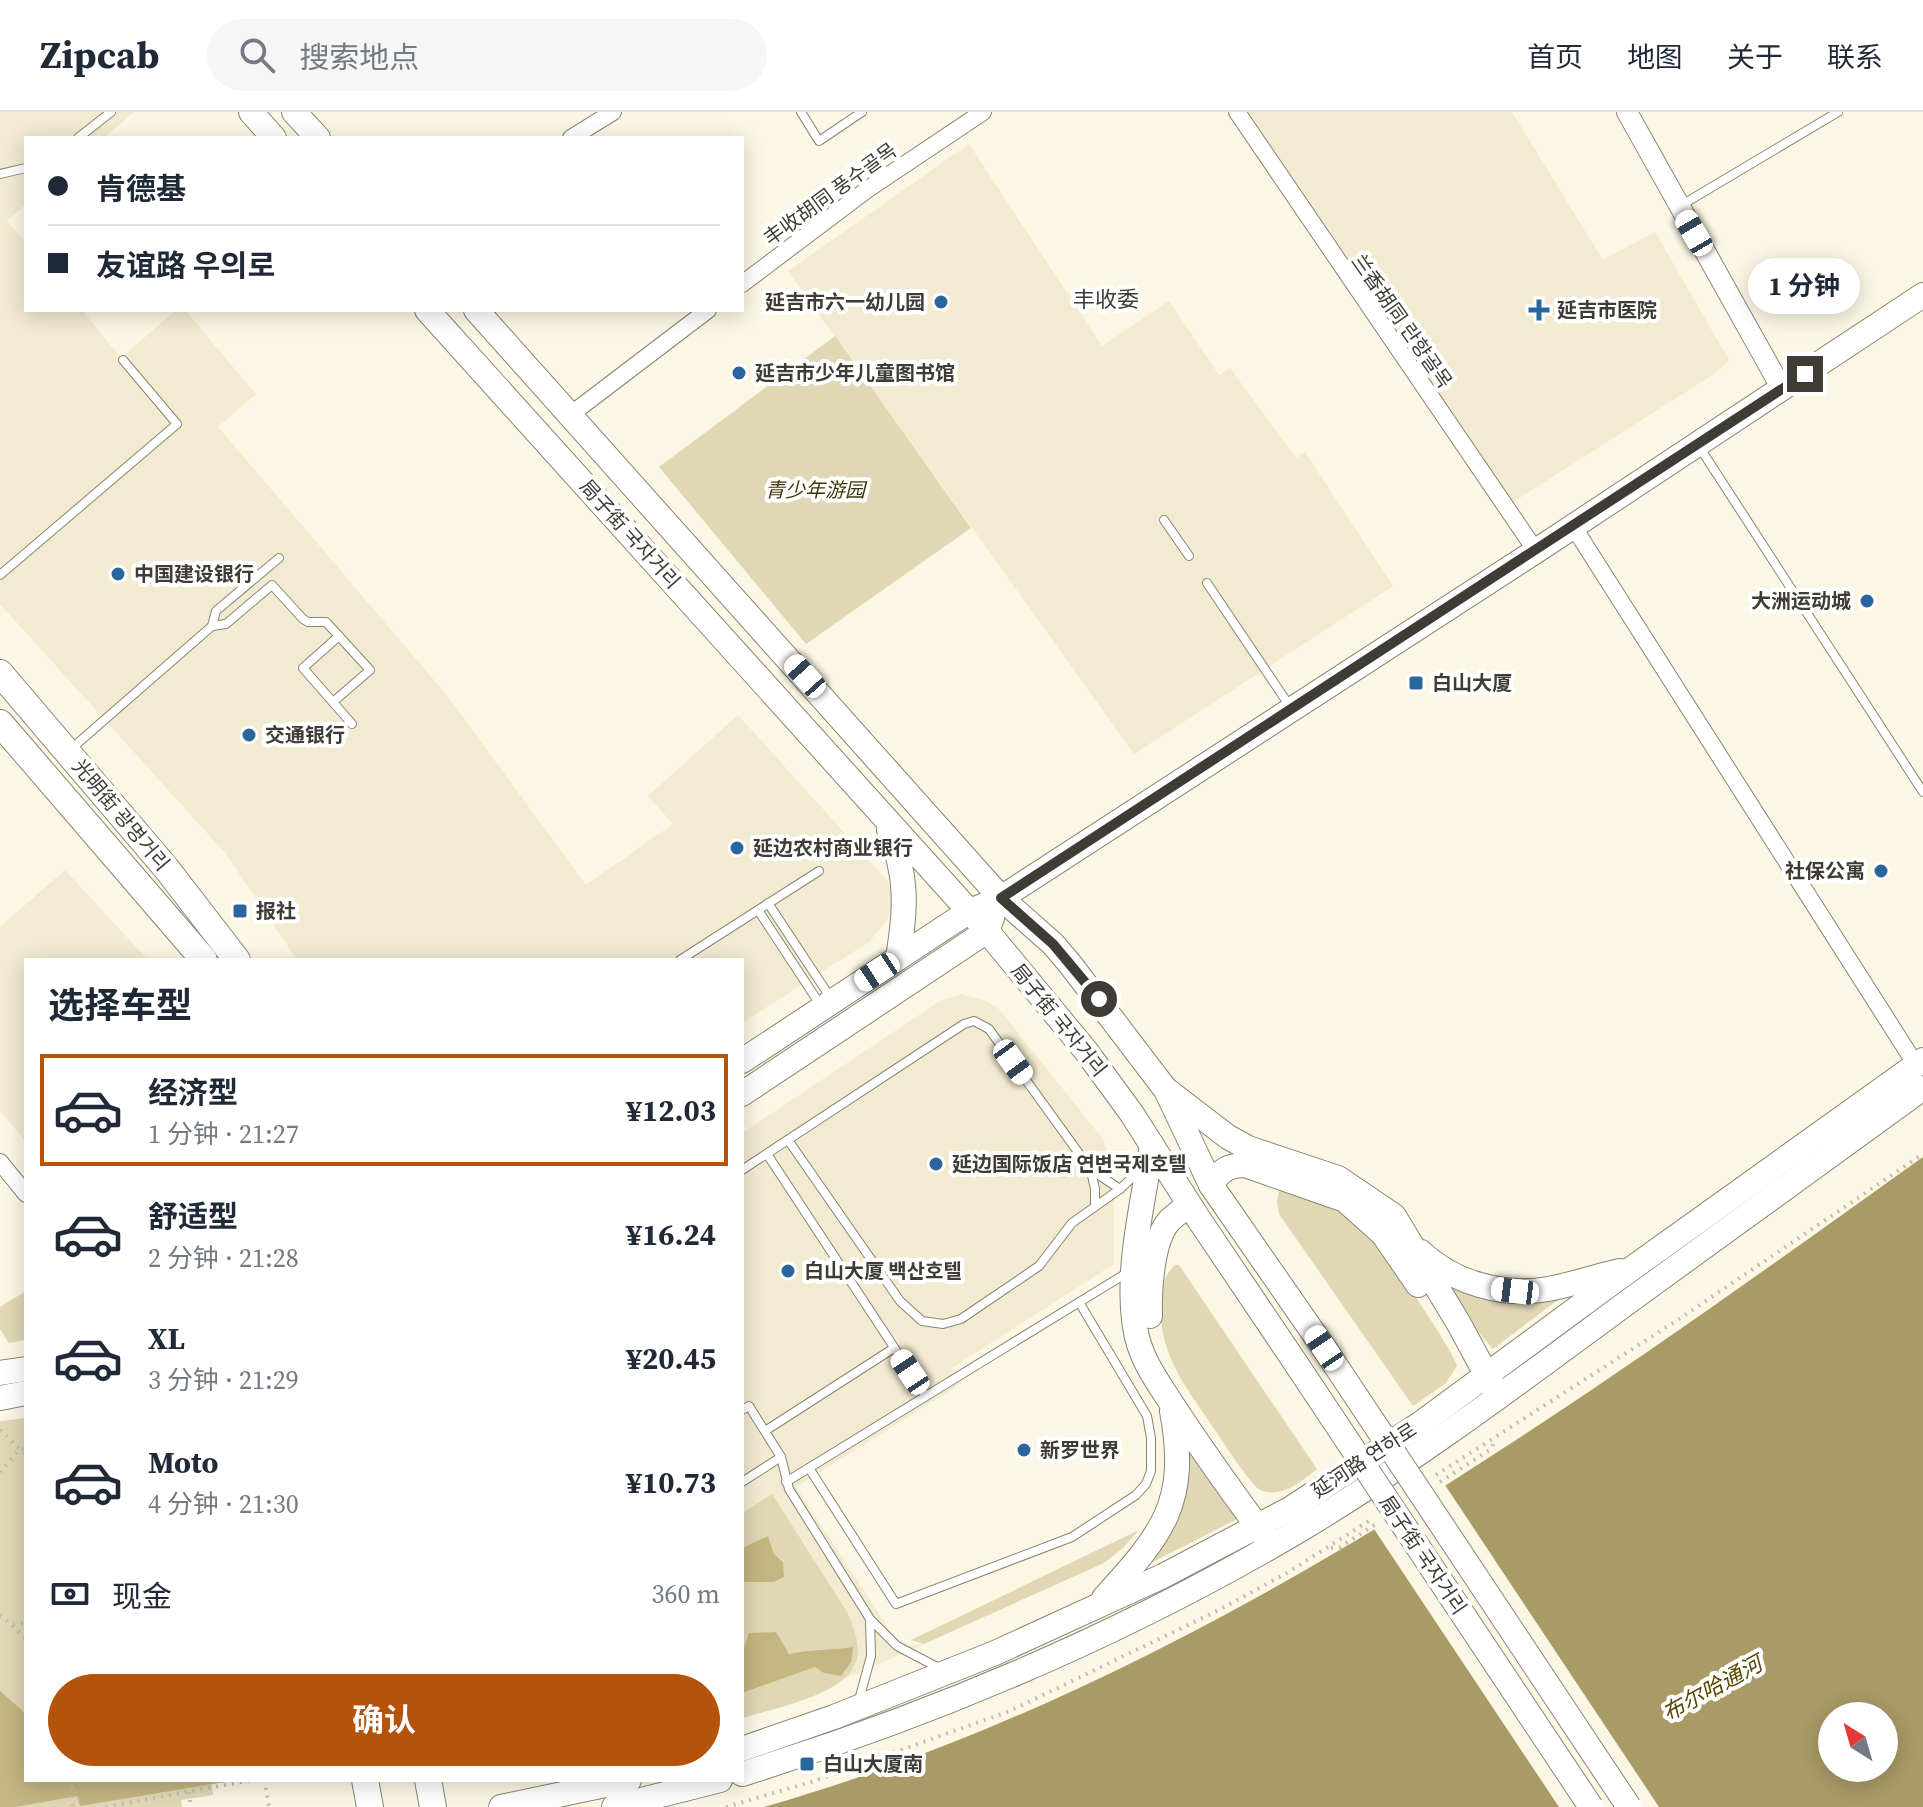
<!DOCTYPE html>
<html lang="zh">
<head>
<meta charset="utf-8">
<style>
	body { margin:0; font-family:"Source Serif 4","Noto Sans SC","Noto Sans KR",serif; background:#f6f6f7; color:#1f2937; height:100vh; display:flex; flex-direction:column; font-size:30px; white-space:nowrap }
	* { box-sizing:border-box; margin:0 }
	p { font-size:26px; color:#747a83 }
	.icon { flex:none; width:44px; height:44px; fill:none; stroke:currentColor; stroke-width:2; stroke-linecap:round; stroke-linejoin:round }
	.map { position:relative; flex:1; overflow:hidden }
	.sheet { position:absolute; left:24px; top:846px; width:720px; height:824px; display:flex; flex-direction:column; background:#fff; border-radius:0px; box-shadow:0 4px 20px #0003 }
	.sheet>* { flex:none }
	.guide { position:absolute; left:24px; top:24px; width:720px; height:176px; border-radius:0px; box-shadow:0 4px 20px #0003; display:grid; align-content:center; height:176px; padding:0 24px; background:#fff }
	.needle { width:52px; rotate:323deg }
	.controls { position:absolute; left:1818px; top:1590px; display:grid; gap:16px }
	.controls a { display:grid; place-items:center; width:80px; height:80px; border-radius:50%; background:#fff; box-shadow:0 4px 20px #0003; font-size:40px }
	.end { position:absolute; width:36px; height:36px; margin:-18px; border:10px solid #3e3c35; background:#fff; box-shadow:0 0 0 4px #fff }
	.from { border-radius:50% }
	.bubble { position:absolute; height:56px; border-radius:28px; background:#fff; box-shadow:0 4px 20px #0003; font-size:26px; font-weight:700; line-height:56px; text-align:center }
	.car { position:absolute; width:24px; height:48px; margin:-24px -12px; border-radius:10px; box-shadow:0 0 6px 2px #0007; background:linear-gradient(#fff 24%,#345 0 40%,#fff 0 76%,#345 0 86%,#fff 0) }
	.guide b { display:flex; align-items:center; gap:28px; height:76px; font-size:30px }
	.guide b+b { border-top:2px solid #e0e1e3 }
	.guide i { width:20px; height:20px; background:#1f2937 }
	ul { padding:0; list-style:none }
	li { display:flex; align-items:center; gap:24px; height:112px; margin:0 16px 12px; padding:0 8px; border:4px solid transparent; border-radius:0px }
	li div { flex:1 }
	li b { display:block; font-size:30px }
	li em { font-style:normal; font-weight:700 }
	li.on { border-color:#b45309 }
	li>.icon { width:72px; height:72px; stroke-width:1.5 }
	h2 { padding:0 24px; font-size:36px; line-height:96px }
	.pay { display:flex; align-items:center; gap:20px; height:88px; padding:0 24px; font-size:30px }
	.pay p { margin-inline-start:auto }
	.primary-button { display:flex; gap:16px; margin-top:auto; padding:16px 24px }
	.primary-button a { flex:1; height:92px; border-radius:48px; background:#b45309; color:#fff; font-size:32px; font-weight:700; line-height:92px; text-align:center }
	header { display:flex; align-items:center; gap:48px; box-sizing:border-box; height:112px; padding:0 40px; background:#fff; border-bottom:2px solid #e0e1e3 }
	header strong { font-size:38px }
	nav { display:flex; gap:44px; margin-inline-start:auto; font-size:28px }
	.search { width:560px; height:72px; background:#f6f6f7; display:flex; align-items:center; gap:20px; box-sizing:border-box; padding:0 28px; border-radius:44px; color:#747a83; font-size:30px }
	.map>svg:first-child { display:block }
</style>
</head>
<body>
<header>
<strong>Zipcab</strong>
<div class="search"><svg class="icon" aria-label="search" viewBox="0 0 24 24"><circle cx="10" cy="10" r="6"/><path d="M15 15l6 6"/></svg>搜索地点</div>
<nav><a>首页</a><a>地图</a><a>关于</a><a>联系</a></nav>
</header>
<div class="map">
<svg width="1923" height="1695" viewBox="0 0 1923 1695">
	<rect width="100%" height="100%" fill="#fcf7e4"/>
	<!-- built -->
	<g fill="#f2ebd1">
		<polygon points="0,0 134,0 104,26 26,26 26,92 7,109 26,131 26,198 82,198 121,246 176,198 185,198 256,282 218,315 446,582 586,773 673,712 648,684 738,603 887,768 892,785 888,807 869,830 742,911 742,848 297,848 226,742 0,492"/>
		<polygon points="1244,0 1512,0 1603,148 1655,120 1729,248 1717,260 1510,392"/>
		<polygon points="969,32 1102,234 1169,189 1219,263 1230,256 1296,346 1305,340 1393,474 1134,642 788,159"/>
		<polygon points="65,758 148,848 26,848 26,1030 0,999 0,815"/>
		<polygon points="961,882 984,888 999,897 1102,1026 1114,1052 1114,1152 952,1256 962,1271 796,1375 893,1523 909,1534 924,1532 840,1569 854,1555 858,1538 772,1383 742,1401 742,1021 940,889"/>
	</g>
	<!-- green -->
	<g fill="#e0d7b5">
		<polygon points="835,224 971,416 806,532 659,355"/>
		<path d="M 1284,1076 C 1306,1085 1331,1092 1352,1104 C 1368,1112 1452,1235 1457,1254 L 1446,1271 L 1413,1294 L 1279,1102 L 1277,1090 L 1279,1078 Z"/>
		<path d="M 1175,1153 L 1179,1153 L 1317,1357 C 1300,1370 1281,1388 1258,1377 C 1242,1360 1230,1340 1217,1321 C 1188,1277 1156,1242 1161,1186 C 1162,1173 1165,1162 1175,1153 Z"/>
		<polygon points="1439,1161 1567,1181 1493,1237 1474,1215"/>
		<polygon points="26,1179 26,1228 9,1231 0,1217 0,1195"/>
		<polygon points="26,1306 26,1668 238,1668 212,1672 213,1683 181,1688 182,1695 0,1695 0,1309"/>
		<path d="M 1187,1334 L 1239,1406 L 1149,1452 C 1184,1407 1186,1389 1187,1334 Z"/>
		<path d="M 772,1382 L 847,1500 C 854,1515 863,1537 854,1554 C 840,1584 772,1597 742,1606 L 742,1581 L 815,1555 L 853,1535 C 831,1538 810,1537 789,1542 L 775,1520 L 750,1522 L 742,1541 L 742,1470 L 752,1469 L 783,1450 L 774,1442 L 768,1424 L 742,1436 L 742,1401 Z"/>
		<polygon points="1139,1418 1123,1436 1104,1451 924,1532 911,1528"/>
	</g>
	<!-- forest -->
	<g fill="#c4b681">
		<polygon points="768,1424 774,1442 783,1450 784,1465 774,1470 742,1470 742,1436"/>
		<path d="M 776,1520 L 789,1542 C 810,1537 832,1538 853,1535 L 851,1550 L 841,1564 L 824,1561 L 815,1555 L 742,1581 L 742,1541 L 749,1521 Z"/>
		<polygon points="0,1579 24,1600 26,1598 26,1668 237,1668 80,1694 77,1684 15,1695 0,1695"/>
	</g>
	<!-- water -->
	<path fill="#a99a66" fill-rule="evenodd" d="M 1923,1045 L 1923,1695 L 764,1695 C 1195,1571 1563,1302 1923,1045 ZM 1832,1604 L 1884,1604 L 1884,1656 L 1832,1656 Z"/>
	<!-- pier -->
	<polygon fill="#fcf7e4" points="1443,1370 1659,1695 1559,1695 1372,1414"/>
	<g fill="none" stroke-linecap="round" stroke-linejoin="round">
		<defs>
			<g id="service">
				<polyline points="801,0 819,29 862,0"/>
				<polyline points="78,26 111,0"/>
				<polyline points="0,62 26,56"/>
				<polyline points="1680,94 1838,0"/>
				<polyline points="1700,336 1923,680"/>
				<polyline points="1164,408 1189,444"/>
				<polyline points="0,463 177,312 123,248"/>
				<polyline points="1207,471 1289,593"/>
				<polyline points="212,514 216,499 279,446"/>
				<polyline points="339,524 303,556 352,612"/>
				<polyline points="71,637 212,514 226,512 272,473 303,507 308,510 326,510 370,558 333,590"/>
				<polyline points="768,791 832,888"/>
				<polyline points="758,798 821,894"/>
				<polyline points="680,848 819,759"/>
				<polyline points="788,1028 900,1189 922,1209 943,1212 961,1207 1039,1154 1072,1111 1120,1077 1139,1059"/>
				<polyline points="767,1042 926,1284"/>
				<polyline points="742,1058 964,912 974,909 989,917 1091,1058 1120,1077"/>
				<polyline points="1091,1059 1095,1077 1095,1094"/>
				<polyline points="742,1298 749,1294 781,1345 789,1377 870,1507 897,1534 939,1556"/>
				<polyline points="765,1319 894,1236"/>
				<polyline points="809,1356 896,1492 1072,1425 1136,1383 1146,1372 1151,1359 1151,1326 1147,1304 1079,1190"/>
				<polyline points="742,1370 781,1345"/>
				<polyline points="786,1370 1130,1159"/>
				<polyline points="859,1588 871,1544 870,1508"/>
			</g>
			<g id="minor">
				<polyline points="1237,0 1536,439"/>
				<polyline points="571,26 613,0"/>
				<polyline points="742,172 868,77 983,0"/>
				<polyline points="570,303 708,198"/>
				<polyline points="1573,414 1916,953"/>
				<polyline points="0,1050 26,1082"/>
			</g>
			<polyline id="tertiary" points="1627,0 1782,277"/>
			<g id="secondary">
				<polyline points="251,0 274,26"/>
				<polyline points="294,0 318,26"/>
				<polyline points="427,198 987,819 1086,939 1132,1002 1198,1106 1297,1253"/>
				<polyline points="476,198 1001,786 1053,832 1070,852 1166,978 1211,1073 1324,1236"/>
				<path d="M 889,718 C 908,764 906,797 898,846"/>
				<polyline points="742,949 968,800 1001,786 1536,439 1923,183"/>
				<polyline points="1168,979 1228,1025 1248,1036 1338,1066 1394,1104 1459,1212 1493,1275"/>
				<polyline points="742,982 987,819 992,806"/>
				<path d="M 1152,1033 C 1143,1091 1126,1156 1135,1215 C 1139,1243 1153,1263 1168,1286 C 1199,1334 1232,1380 1266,1426"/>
				<path d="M 1211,1073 C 1220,1059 1228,1053 1245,1053 L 1345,1088 L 1383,1122 L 1418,1173"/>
				<path d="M 1421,1140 C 1453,1171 1505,1185 1548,1177 C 1572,1173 1596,1164 1620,1159"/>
				<path d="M 1150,1204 C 1149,1179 1152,1128 1169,1109 C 1175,1103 1183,1098 1189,1092"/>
				<polyline points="0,1261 26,1257"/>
				<polyline points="0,1286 26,1281"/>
				<path d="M 1104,1486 C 1163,1421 1189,1391 1172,1299"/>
				<polyline points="742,1637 834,1605 995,1541 1163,1464 1290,1397 1420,1312 1606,1175 1923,948"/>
				<path d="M 742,1662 C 935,1602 1123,1522 1298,1419 C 1415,1349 1523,1267 1632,1187 C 1729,1116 1826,1046 1923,976"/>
				<polyline points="501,1695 629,1668"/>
				<polyline points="614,1695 720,1668"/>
			</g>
			<g id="primary">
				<polyline points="0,561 166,756 237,848"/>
				<polyline points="0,611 204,848"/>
				<polyline points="365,1668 370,1695"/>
				<polyline points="428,1668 433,1695"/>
			</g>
		</defs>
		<!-- service casing -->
		<use href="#service" stroke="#898473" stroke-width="10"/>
		<!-- minor casing -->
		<use href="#minor" stroke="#898473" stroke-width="18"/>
		<!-- tertiary casing -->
		<use href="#tertiary" stroke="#898473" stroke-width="22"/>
		<!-- secondary casing -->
		<use href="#secondary" stroke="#898473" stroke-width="26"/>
		<!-- primary casing -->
		<use href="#primary" stroke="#898473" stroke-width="28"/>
		<!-- path -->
		<g stroke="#c2beae" stroke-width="4" stroke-dasharray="2 6" stroke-linecap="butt">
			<polyline points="0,1318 26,1343"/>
			<polyline points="0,1360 20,1337 26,1337"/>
			<polyline points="1436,1363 1676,1209 1923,1042"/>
			<polyline points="1440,1370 1491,1337 1495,1327"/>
			<polyline points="1331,1436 1340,1435 1376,1412"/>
			<polyline points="0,1503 26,1526"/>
			<polyline points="13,1513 26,1511"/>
			<polyline points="70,1668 73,1695"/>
			<polyline points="268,1668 266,1677 269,1695"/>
			<polyline points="71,1674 98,1668"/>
			<polyline points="189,1680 191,1695"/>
			<polyline points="106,1695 252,1668"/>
			<polyline points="726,1695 811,1670 1010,1599 1215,1500 1287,1461 1372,1407"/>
		</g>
		<!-- service -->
		<use href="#service" stroke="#fff" stroke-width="8"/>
		<!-- minor -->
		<use href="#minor" stroke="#fff" stroke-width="16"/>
		<!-- tertiary -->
		<use href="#tertiary" stroke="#fff" stroke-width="20"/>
		<!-- secondary -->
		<use href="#secondary" stroke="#fff" stroke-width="24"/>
		<!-- primary -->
		<use href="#primary" stroke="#fff" stroke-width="26"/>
		<defs>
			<g id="secondary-bridge">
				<polyline points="1324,1236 1629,1695"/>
				<polyline points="1297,1253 1591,1695"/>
			</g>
		</defs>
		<!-- secondary-bridge casing -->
		<use href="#secondary-bridge" stroke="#898473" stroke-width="26" stroke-linecap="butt"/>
		<!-- secondary-bridge -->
		<use href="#secondary-bridge" stroke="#fff" stroke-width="24"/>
	</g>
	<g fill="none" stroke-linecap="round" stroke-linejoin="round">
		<!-- route -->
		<polyline stroke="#3e3c35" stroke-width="10" points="1099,887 1053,832 1001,786 1805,262"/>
	</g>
	<!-- markers -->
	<g fill="#2b659d" stroke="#fff" stroke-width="3">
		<circle cx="941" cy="190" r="8"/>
		<path d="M1535 186h8v8h8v8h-8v8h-8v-8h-8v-8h8z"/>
		<circle cx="739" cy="261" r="8"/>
		<circle cx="118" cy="462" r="8"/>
		<circle cx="1867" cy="489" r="8"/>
		<rect x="1408" y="563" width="16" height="16" rx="4"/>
		<circle cx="249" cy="623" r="8"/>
		<circle cx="737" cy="736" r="8"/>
		<circle cx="1881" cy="759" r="8"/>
		<rect x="232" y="791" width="16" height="16" rx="4"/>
		<circle cx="936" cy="1052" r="8"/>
		<circle cx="788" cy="1159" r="8"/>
		<circle cx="1024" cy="1338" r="8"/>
		<rect x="799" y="1644" width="16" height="16" rx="4"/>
	</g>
	<g text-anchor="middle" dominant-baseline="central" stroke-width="8" stroke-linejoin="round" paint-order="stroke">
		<!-- street labels -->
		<g font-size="20" fill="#3e3c35" stroke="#fff">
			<text transform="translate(830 82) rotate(-36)">丰收胡同 풍수골목</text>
			<text transform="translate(1402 209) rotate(55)">兰香胡同 란향골목</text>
			<text transform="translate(630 422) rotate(48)">局子街 국자거리</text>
			<text transform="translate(121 703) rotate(50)">光明街 광명거리</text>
			<text transform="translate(1059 908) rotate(51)">局子街 국자거리</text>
			<text transform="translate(1364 1348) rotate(-33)">延河路 연하로</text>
			<text transform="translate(1423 1443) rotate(56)">局子街 국자거리</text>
		</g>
		<!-- poi labels -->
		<g font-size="20" font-weight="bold" fill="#3e3c35" stroke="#fff" text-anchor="start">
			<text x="925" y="190" text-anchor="end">延吉市六一幼儿园</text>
			<text x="1557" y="198">延吉市医院</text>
			<text x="755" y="261">延吉市少年儿童图书馆</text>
			<text x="134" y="462">中国建设银行</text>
			<text x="1851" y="489" text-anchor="end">大洲运动城</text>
			<text x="1432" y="571">白山大厦</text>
			<text x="265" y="623">交通银行</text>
			<text x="753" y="736">延边农村商业银行</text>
			<text x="1865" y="759" text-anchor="end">社保公寓</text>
			<text x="256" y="799">报社</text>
			<text x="952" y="1052">延边国际饭店 연변국제호텔</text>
			<text x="804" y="1159">白山大厦 백산호텔</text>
			<text x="1040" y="1338">新罗世界</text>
			<text x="823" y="1652">白山大厦南</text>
		</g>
		<!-- park labels -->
		<g font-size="20" font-style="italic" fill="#3f3407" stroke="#fff">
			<text x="815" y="378">青少年游园</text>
		</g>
		<!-- neighbourhood labels -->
		<g font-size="22" fill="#3e3c35" stroke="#fff">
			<text x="1106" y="187">丰收委</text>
		</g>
		<!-- water labels -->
		<g font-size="22" font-style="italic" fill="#574802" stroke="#fff">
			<text transform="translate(1712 1576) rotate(-29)">布尔哈通河</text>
		</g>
	</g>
</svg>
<div class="controls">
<a><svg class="needle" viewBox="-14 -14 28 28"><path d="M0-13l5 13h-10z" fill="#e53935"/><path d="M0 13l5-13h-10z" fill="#747a83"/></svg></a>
</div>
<i class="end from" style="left:1099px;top:887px"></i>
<i class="end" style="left:1805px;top:262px"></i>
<div class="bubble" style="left:1748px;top:146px;width:112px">1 分钟</div>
<i class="car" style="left:1694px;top:121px;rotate:330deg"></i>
<i class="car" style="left:805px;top:564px;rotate:318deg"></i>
<i class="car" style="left:877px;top:860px;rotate:237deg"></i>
<i class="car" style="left:1013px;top:950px;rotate:144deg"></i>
<i class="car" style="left:1515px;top:1179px;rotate:277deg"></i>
<i class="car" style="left:1324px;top:1236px;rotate:326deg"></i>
<i class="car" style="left:910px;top:1260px;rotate:326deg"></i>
<div class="guide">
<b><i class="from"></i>肯德基</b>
<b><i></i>友谊路 우의로</b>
</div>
<section class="sheet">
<h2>选择车型</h2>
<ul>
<li class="on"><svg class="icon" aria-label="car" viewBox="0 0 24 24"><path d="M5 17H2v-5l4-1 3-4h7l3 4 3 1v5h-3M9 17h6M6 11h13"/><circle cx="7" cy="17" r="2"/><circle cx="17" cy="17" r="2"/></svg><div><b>经济型</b><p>1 分钟 · 21:27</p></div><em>¥12.03</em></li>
<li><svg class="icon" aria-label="car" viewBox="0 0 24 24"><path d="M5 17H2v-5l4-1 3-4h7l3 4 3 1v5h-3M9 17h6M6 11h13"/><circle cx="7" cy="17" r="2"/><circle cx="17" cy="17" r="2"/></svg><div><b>舒适型</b><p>2 分钟 · 21:28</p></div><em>¥16.24</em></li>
<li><svg class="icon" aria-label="car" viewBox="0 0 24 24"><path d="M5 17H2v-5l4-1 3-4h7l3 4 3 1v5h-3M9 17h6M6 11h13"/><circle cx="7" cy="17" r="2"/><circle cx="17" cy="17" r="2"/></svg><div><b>XL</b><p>3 分钟 · 21:29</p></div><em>¥20.45</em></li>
<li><svg class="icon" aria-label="car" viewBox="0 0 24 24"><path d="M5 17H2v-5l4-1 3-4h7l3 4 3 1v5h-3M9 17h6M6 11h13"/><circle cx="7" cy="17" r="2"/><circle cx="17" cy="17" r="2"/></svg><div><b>Moto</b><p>4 分钟 · 21:30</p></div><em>¥10.73</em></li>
</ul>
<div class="pay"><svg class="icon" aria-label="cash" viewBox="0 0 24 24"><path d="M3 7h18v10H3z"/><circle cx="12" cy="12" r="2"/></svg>现金<p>360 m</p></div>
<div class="primary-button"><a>确认</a></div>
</section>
</div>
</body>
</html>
